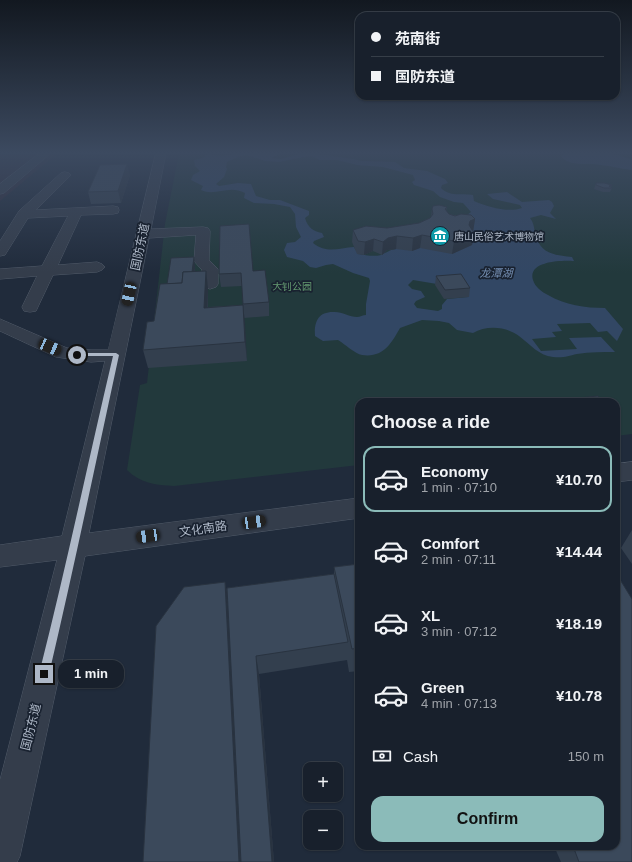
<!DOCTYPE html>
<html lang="en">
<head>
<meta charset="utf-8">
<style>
	body { margin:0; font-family:Helvetica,"Noto Sans SC",sans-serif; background:#212834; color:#f1f3f6; height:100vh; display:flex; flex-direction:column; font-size:15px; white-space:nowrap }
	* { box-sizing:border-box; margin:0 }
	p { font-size:13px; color:#9fa3a9 }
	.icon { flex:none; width:22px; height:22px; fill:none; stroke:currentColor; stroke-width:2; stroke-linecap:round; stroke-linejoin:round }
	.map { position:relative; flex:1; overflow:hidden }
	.panel { position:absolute; left:355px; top:398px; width:265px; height:452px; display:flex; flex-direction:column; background:#18202c; border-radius:12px; box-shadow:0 1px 3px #0004,0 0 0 1px #363e48 }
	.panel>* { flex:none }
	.banner { position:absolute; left:355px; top:12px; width:265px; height:88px; border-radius:12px; box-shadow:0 1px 3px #0004,0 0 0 1px #363e48; display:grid; align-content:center; height:88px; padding:0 16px; background:#18202c }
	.fabs { position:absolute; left:303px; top:762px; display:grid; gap:8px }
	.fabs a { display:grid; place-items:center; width:40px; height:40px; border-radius:8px; background:#18202c; box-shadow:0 1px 3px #0004,0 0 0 1px #363e48; font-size:20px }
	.end { position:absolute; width:18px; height:18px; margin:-9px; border:5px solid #aeb8c7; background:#111; box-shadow:0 0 0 2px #111 }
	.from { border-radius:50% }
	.bubble { position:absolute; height:28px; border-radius:12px; background:#18202c; box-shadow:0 1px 3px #0004,0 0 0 1px #363e48; font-size:13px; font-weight:600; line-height:28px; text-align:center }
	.car { position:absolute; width:12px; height:24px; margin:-12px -6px; border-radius:5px; box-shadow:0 0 3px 1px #0007; background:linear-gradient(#222 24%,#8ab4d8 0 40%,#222 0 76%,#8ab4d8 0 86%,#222 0) }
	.banner b { display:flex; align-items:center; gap:14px; height:38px; font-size:15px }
	.banner b+b { border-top:1px solid #363e48 }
	.banner i { width:10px; height:10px; background:#f1f3f6 }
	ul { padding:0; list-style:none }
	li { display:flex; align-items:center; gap:12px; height:66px; margin:0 8px 6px; padding:0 8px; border:2px solid transparent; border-radius:12px }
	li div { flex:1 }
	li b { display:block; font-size:15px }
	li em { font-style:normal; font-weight:600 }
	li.on { border-color:#8bbbb9 }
	li>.icon { width:36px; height:36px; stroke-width:1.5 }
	h2 { padding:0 16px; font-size:18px; line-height:48px }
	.pay { display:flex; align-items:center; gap:10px; height:44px; padding:0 16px; font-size:15px }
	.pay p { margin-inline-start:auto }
	.cta { display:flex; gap:8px; margin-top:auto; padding:8px 16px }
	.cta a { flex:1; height:46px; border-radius:12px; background:#8bbbb9; color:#111; font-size:16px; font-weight:600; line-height:46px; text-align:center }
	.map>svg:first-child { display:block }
</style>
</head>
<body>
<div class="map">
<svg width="632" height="862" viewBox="0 0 632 862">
	<rect width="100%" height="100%" fill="#202b3b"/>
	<!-- medical -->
	<polygon fill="#2e2c3c" points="0,153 58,153 0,201"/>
	<!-- green -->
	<path fill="#22393c" d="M 179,153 L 632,153 L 632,434 L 616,436 L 616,402 L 359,402 L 359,465 L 174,486 C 155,485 140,483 127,470 L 140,385 L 147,383 L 165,224 Z"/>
	<!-- water -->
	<g fill="#324764" fill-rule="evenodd">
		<path d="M 208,153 L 212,153 L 211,155 L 222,156 L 238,153 L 282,153 L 271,158 L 281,159 L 303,153 L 311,153 L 353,159 L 362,161 L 395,162 L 404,168 L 427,171 L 445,179 L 448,183 L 442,185 L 441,188 C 449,197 463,193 473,195 L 474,201 C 488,207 508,213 522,208 L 520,205 L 493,199 L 487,194 L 507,192 L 522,202 L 549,200 L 552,202 L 554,206 L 550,213 L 556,219 L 541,215 L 530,218 C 534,223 534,228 535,233 C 540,254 554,255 572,257 L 574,261 C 562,260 527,261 533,280 C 535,287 542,292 548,295 C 565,305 585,308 605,308 L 623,329 L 617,341 L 607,331 L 598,332 L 590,323 L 557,324 L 562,331 L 552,332 L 556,337 L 532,339 L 541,351 L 577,349 L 569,338 L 601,337 L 615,352 C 603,352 590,352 577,354 C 568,356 564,358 553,357 C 538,355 531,345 519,336 C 506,326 486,325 473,333 L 457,330 L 449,323 L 439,321 L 422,320 L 400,328 C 391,344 383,358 362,355 C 355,354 345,344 338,340 L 323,341 L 315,336 C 314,322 318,311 335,312 C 342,312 350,317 357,317 C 360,317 363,315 366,315 L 366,304 L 370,281 L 369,278 L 353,273 L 333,264 L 326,265 L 316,268 L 310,267 L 303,261 L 287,257 L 284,250 L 287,243 L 295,242 L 301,237 L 296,227 L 295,214 L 290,207 L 274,204 L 254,203 L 244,198 L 245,193 C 228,184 216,197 201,190 L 203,186 L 191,180 L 193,175 L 200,171 L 195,166 L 194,160 L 203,158 ZM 247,155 L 265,161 L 279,162 L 303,157 L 311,156 L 320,160 L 337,160 L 357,165 L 383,167 L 413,175 L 415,180 L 412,182 L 414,185 L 433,191 L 440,197 L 454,202 L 463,203 L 471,212 L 467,215 L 448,215 L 396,249 C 389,250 386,253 381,255 C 374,257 365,255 358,254 L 354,247 C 339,248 327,254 313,243 L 314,241 L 324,237 L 322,233 C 313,231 308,228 305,218 L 309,215 L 309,211 L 280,200 L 270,200 L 256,196 L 251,184 L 238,183 L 219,186 L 216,184 L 224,177 L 227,169 L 226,167 L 227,162 L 240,156 ZM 413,280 L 443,285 L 468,297 L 447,299 L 442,305 L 442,309 L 438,311 L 417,308 L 414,304 L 416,301 L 425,297 L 421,291 L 412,289 L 408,285 Z"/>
		<path d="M 565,153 C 588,152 610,151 632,160 L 632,170 C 621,169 611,166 601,165 C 589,162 570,168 561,156 Z"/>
	</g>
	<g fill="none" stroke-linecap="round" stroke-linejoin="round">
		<defs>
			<g id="minor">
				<polygon points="40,153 51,153 4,193 0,194 0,184"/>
				<polygon points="156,153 166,153 151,229 203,227 208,228 210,231 209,260 218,269 218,284 216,287 210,289 204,287 202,284 202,270 194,261 196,235 149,238 89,533 359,498 359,518 85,556 20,856 17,862 0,862 0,780 57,560 0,567 0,545 62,536 105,361 91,362 56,357 0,331 0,319 67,348 91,350 108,350"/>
				<polygon points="65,172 69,173 71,175 36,210 113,206 118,207 119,210 118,213 113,214 81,215 58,265 97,262 102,264 105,267 102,270 97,272 53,275 36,311 30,312 24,311 22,307 37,276 0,279 0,269 42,266 68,216 28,218 5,255 0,256 0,241 19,211 61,173"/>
				<polygon points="632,462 632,480 616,482 616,464"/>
			</g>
		</defs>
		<!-- minor casing -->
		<use href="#minor" stroke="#515b69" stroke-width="1"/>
		<!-- minor -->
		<use href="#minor" fill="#343d4b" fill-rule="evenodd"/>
	</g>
	<!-- wall -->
	<g fill="#333f4e">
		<polygon points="130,175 121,203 91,204 88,192"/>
		<polygon points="596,183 612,185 611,187 612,188 610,192 603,192 594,189"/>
		<polygon points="447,207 446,211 449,214 475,219 473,231 474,233 472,245 452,254 420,248 412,251 396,249 387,250 382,255 373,251 364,255 357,254 352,242 353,230 387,228 419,223 431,217 432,209"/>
		<polygon points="195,266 195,272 206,271 208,288 208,307 243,305 242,286 221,287 219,274 253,271 269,302 269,316 244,318 247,361 148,368 143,350 154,321 167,284"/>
		<polygon points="436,276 470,288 469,297 444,299 435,285"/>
		<polygon points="632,530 632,564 621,548"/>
		<polygon points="359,564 359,671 349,672 347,660 259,674 274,862 143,862 227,588 334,574 334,567"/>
		<polygon points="554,846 616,846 632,862 561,862"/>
	</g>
	<!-- shaded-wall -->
	<g fill="#293340">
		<polygon points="127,164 130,175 121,203 118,191"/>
		<polygon points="475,219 473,232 474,233 472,245 452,254 454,241 469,225 470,221"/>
		<polygon points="422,235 420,248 412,251 413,238"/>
		<polygon points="397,236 396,249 387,250 382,255 383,242 388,238"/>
		<polygon points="374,239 373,251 364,255 365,242"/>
		<polygon points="194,257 195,266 194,281 192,272"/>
		<polygon points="206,271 208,288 207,326 204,308"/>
		<polygon points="243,305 245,323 247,361 245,342"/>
		<polygon points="225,582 230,607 244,862 239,862"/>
		<polygon points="256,656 259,674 274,862 272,862"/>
	</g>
	<!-- building -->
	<g fill="#3b495b" stroke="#293340">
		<polygon points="127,164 118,191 88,192 100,165"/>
		<polygon points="596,183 604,183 612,185 609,186 612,188 604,188 596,185"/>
		<polygon points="439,205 447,207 445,209 449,214 455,216 461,214 471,215 475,219 470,221 469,225 474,233 454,241 422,235 413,238 397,236 388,238 383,242 374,239 365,242 358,241 353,230 366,226 387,228 419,223 430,218 433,214 432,209 433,206"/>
		<polygon points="249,224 253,271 265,270 269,302 243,304 241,273 219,274 220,226"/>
		<polygon points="194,257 192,272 183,272 182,283 167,284 171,258"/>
		<polygon points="206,271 204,308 243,305 245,342 143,350 147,322 154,321 160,284 182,283 183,272"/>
		<polygon points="461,274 470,288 445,290 436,276"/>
		<polygon points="598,396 603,402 571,402 569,399"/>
		<polygon points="359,564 359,648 352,649 334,567"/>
		<polygon points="616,573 632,599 632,862 579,862 573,846 616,846"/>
		<polygon points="334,574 348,642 256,656 272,862 241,862 227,588"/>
		<polygon points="225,582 239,862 143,862 156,626 184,587"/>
	</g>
	<!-- sky -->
	<linearGradient id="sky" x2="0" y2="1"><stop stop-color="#121820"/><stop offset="0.56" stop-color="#3c4a60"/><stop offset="1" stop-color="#3c4a60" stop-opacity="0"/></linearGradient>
	<rect width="632" height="273" fill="url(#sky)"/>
	<!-- route -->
	<path fill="#aeb8c7" d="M 77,353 L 116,353 L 119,355 C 96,461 74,568 49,674 L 48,677 L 44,679 L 41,677 L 39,674 C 66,568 88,462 113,356 L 75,356 L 75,353 Z"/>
	<!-- icons -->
	<defs>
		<symbol id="museum-disc" viewBox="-11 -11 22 22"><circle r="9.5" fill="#0f9aa8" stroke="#192230"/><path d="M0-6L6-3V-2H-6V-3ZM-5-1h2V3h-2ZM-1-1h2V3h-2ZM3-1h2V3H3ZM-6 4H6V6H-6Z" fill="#fff"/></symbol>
	</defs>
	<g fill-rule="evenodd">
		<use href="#museum-disc" x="429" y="225" width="22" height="22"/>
	</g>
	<g text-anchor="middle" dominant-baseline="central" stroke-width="3.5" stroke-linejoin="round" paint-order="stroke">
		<!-- far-poi labels -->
		<g font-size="10" fill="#aeb8c7" stroke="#192230" text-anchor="start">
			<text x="454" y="236">唐山民俗艺术博物馆</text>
		</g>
		<!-- far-park labels -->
		<g font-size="10" fill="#649a70" stroke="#192230">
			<text x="292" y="286">大钊公园</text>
		</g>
		<!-- far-water labels -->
		<g font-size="11" font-style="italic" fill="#748eb2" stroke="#192230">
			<text x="496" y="273">龙潭湖</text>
		</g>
		<!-- street labels -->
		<g font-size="12" fill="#aeb8c7" stroke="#192230">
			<text transform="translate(140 247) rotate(-78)">国防东道</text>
			<text transform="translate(203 529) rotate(-8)">文化南路</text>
			<text transform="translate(31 727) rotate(-76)">国防东道</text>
		</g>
	</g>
</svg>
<div class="fabs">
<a>+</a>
<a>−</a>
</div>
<i class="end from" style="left:77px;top:355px"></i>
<i class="end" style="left:44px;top:674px"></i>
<div class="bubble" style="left:58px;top:660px;width:66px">1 min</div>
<i class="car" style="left:129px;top:294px;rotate:192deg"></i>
<i class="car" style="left:50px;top:347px;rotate:114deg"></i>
<i class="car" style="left:254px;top:522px;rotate:82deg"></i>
<i class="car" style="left:148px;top:536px;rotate:262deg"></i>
<div class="banner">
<b><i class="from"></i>苑南街</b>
<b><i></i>国防东道</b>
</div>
<section class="panel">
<h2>Choose a ride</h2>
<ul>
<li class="on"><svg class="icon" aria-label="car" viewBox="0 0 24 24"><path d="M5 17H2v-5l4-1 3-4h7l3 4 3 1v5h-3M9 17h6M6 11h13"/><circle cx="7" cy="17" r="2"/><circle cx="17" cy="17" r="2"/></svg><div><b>Economy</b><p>1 min · 07:10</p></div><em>¥10.70</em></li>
<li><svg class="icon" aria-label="car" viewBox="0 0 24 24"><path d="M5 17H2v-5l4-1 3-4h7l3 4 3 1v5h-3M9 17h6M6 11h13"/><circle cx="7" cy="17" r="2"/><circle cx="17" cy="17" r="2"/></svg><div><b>Comfort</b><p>2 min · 07:11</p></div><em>¥14.44</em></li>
<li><svg class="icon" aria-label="car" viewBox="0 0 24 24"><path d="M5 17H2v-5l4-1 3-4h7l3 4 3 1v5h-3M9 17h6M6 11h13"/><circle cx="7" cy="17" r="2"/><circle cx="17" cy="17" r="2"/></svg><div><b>XL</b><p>3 min · 07:12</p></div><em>¥18.19</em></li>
<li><svg class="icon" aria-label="car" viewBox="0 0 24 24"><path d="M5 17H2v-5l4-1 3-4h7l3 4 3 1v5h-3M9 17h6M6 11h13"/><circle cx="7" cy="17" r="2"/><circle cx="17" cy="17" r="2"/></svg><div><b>Green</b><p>4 min · 07:13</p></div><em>¥10.78</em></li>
</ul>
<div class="pay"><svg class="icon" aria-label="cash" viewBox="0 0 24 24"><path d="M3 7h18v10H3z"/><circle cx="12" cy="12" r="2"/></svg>Cash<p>150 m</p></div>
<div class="cta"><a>Confirm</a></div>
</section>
</div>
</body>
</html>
